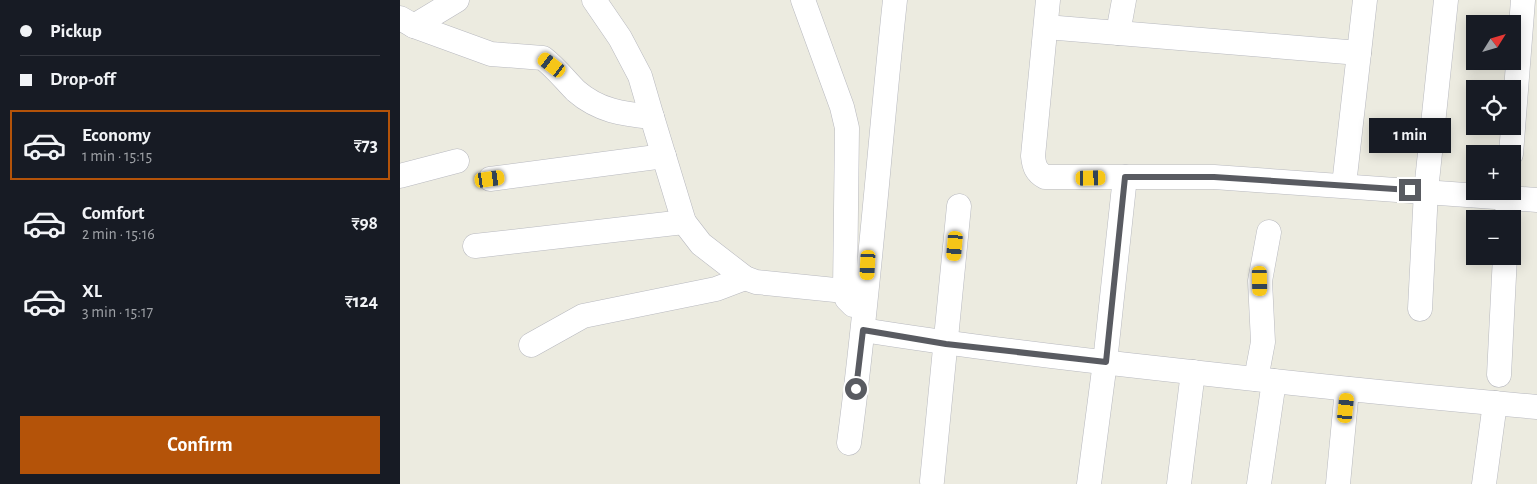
<!DOCTYPE html>
<html lang="en">
<head>
<meta charset="utf-8">
<style>
	body { margin:0; font-family:"Alegreya Sans",sans-serif; background:#242831; color:#f1f3f6; height:100vh; display:flex; flex-direction:column; font-size:19px; white-space:nowrap }
	* { box-sizing:border-box; margin:0 }
	p { font-size:16px; color:#9ea1a6 }
	.icon { flex:none; width:28px; height:28px; fill:none; stroke:currentColor; stroke-width:2; stroke-linecap:round; stroke-linejoin:round }
	.map { position:relative; flex:1; overflow:hidden }
	.panel { display:flex; flex-direction:column; background:#171b24; width:400px }
	.panel>* { flex:none }
	.hud { display:grid; align-content:center; height:110px; padding:0 20px; background:#171b24 }
	.needle { width:32px; rotate:53deg }
	.tools { position:absolute; left:1066px; top:15px; display:grid; gap:10px }
	.tools a { display:grid; place-items:center; width:55px; height:55px; border-radius:0px; background:#171b24; box-shadow:0 2px 12px #0003; font-size:25px }
	.end { position:absolute; width:22px; height:22px; margin:-11px; border:6px solid #595b61; background:#fff; box-shadow:0 0 0 2px #fff }
	.from { border-radius:50% }
	.bubble { position:absolute; height:35px; border-radius:0px; background:#171b24; box-shadow:0 2px 12px #0003; font-size:16px; font-weight:700; line-height:35px; text-align:center }
	.car { position:absolute; width:15px; height:30px; margin:-15px -8px; border-radius:6px; box-shadow:0 0 4px 1px #0007; background:linear-gradient(#f5c518 24%,#345 0 40%,#f5c518 0 76%,#345 0 86%,#f5c518 0) }
	.hud b { display:flex; align-items:center; gap:18px; height:48px; font-size:19px }
	.hud b+b { border-top:1px solid #363941 }
	.hud i { width:12px; height:12px; background:#f1f3f6 }
	ul { padding:0; list-style:none }
	li { display:flex; align-items:center; gap:15px; height:70px; margin:0 10px 8px; padding:0 10px; border:2px solid transparent; border-radius:0px }
	li div { flex:1 }
	li b { display:block; font-size:19px }
	li em { font-style:normal; font-weight:700 }
	li.on { border-color:#b45309 }
	li>.icon { width:45px; height:45px; stroke-width:1.5 }
	.primary-button { display:flex; gap:10px; margin-top:auto; padding:10px 20px }
	.primary-button a { flex:1; height:58px; border-radius:0px; background:#b45309; color:#fff; font-size:20px; font-weight:700; line-height:58px; text-align:center }
	main { display:flex; flex:1; min-height:0 }
	.map>svg:first-child { display:block }
</style>
</head>
<body>
<main>
<section class="panel">
<div class="hud">
<b><i class="from"></i>Pickup</b>
<b><i></i>Drop-off</b>
</div>
<ul>
<li class="on"><svg class="icon" aria-label="car" viewBox="0 0 24 24"><path d="M5 17H2v-5l4-1 3-4h7l3 4 3 1v5h-3M9 17h6M6 11h13"/><circle cx="7" cy="17" r="2"/><circle cx="17" cy="17" r="2"/></svg><div><b>Economy</b><p>1 min · 15:15</p></div><em>₹73</em></li>
<li><svg class="icon" aria-label="car" viewBox="0 0 24 24"><path d="M5 17H2v-5l4-1 3-4h7l3 4 3 1v5h-3M9 17h6M6 11h13"/><circle cx="7" cy="17" r="2"/><circle cx="17" cy="17" r="2"/></svg><div><b>Comfort</b><p>2 min · 15:16</p></div><em>₹98</em></li>
<li><svg class="icon" aria-label="car" viewBox="0 0 24 24"><path d="M5 17H2v-5l4-1 3-4h7l3 4 3 1v5h-3M9 17h6M6 11h13"/><circle cx="7" cy="17" r="2"/><circle cx="17" cy="17" r="2"/></svg><div><b>XL</b><p>3 min · 15:17</p></div><em>₹124</em></li>
</ul>
<div class="primary-button"><a>Confirm</a></div>
</section>
<div class="map">
<svg width="1137" height="484" viewBox="0 0 1137 484">
	<rect width="100%" height="100%" fill="#ecebe0"/>
	<g fill="none" stroke-linecap="round" stroke-linejoin="round">
		<defs>
			<g id="minor">
				<polyline points="194,0 220,38 240,76 252,117"/>
				<polyline points="403,0 442,107 447,128 445,291 447,299 453,305"/>
				<path d="M 648,0 L 633,156 C 634,166 636,172 645,177 L 814,177 L 1137,200"/>
				<path d="M 0,18 L 14,26 L 91,54 L 143,58 C 156,68 165,80 176,91 C 199,111 223,114 252,117 L 284,222 L 301,244 L 345,278 L 356,282 L 445,291"/>
				<polyline points="14,26 57,0"/>
				<polyline points="646,27 959,53"/>
				<polyline points="718,33 724,0"/>
				<polyline points="1111,154 1123,0"/>
				<polyline points="0,176 57,161"/>
				<polyline points="90,179 264,156"/>
				<polyline points="944,185 965,0"/>
				<polyline points="1107,219 1108,191"/>
				<polyline points="75,246 284,222"/>
				<polyline points="1020,309 1026,191 1046,0"/>
				<path d="M 463,330 C 563,346 663,358 764,369 C 888,383 1012,396 1137,407"/>
				<polyline points="131,345 183,316 316,289 345,278"/>
				<polyline points="1099,375 1105,256"/>
				<polyline points="856,379 863,342 860,281 869,232"/>
				<path d="M 449,443 C 469,296 479,148 495,0"/>
				<polyline points="532,481 559,206"/>
				<polyline points="689,484 705,362 725,177"/>
				<polyline points="779,484 793,372"/>
				<polyline points="859,484 874,381"/>
				<polyline points="938,484 947,389"/>
				<polyline points="1084,484 1095,403"/>
			</g>
		</defs>
		<!-- minor casing -->
		<use href="#minor" stroke="#b8b9bf" stroke-width="25"/>
		<!-- minor -->
		<use href="#minor" stroke="#fff" stroke-width="24"/>
	</g>
	<g fill="none" stroke-linecap="round" stroke-linejoin="round">
		<!-- route -->
		<polyline stroke="#595b61" stroke-width="6" points="456,389 463,330 546,344 706,362 725,177 814,177 1010,190"/>
	</g>
</svg>
<div class="tools">
<a><svg class="needle" viewBox="-14 -14 28 28"><path d="M0-13l5 13h-10z" fill="#e53935"/><path d="M0 13l5-13h-10z" fill="#9ea1a6"/></svg></a>
<a><svg class="icon" aria-label="locate" viewBox="0 0 24 24"><circle cx="12" cy="12" r="6"/><path d="M12 2v4M12 18v4M2 12h4M18 12h4"/></svg></a>
<a>+</a>
<a>−</a>
</div>
<i class="end from" style="left:456px;top:389px"></i>
<i class="end" style="left:1010px;top:190px"></i>
<div class="bubble" style="left:969px;top:118px;width:82px">1 min</div>
<i class="car" style="left:152px;top:65px;rotate:307deg"></i>
<i class="car" style="left:691px;top:178px;rotate:89deg"></i>
<i class="car" style="left:90px;top:179px;rotate:82deg"></i>
<i class="car" style="left:555px;top:246px;rotate:185deg"></i>
<i class="car" style="left:468px;top:265px;rotate:183deg"></i>
<i class="car" style="left:860px;top:281px;rotate:179deg"></i>
<i class="car" style="left:946px;top:408px;rotate:6deg"></i>
</div>
</main>
</body>
</html>
